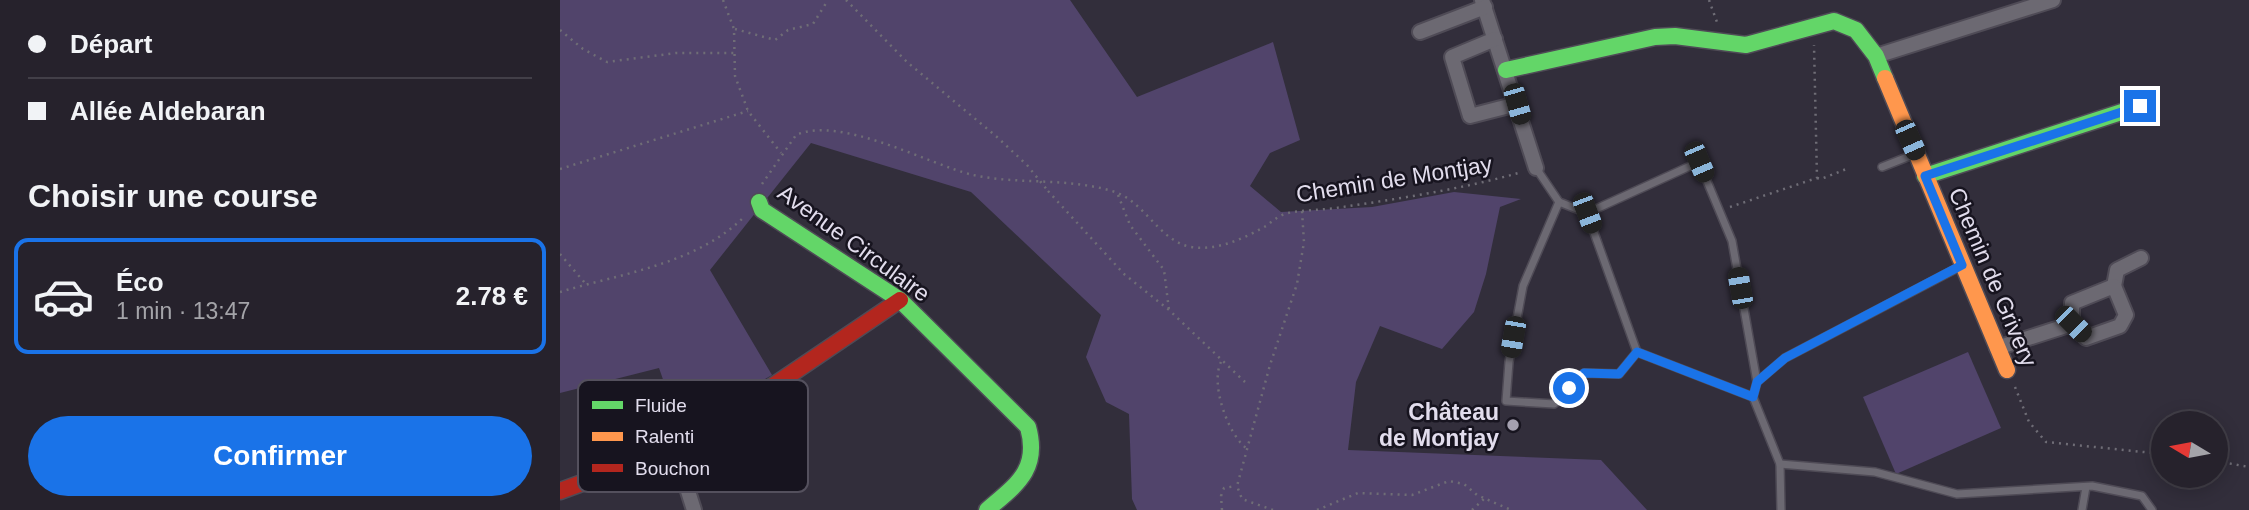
<!DOCTYPE html>
<html lang="fr">
<head>
<meta charset="utf-8">
<style>
	body { margin:0; font-family:Helvetica,sans-serif; background:#322f38; color:#f1f3f6; height:100vh; display:flex; flex-direction:column; font-size:26px; white-space:nowrap }
	* { box-sizing:border-box; margin:0 }
	p { font-size:23px; color:#a4a4a9 }
	.icon { flex:none; width:38px; height:38px; fill:none; stroke:currentColor; stroke-width:2; stroke-linecap:round; stroke-linejoin:round }
	.map { position:relative; flex:1; overflow:hidden }
	.sheet { display:flex; flex-direction:column; background:#26222c; width:560px }
	.sheet>* { flex:none }
	.guide { display:grid; align-content:center; height:154px; padding:0 28px; background:#26222c }
	.needle { width:46px; rotate:280deg }
	.tools { position:absolute; left:1591px; top:411px; display:grid; gap:14px }
	.tools a { display:grid; place-items:center; width:77px; height:77px; border-radius:50%; background:#26222c; box-shadow:0 4px 18px #0003,0 0 0 2px #423f48; font-size:35px }
	.end { position:absolute; width:32px; height:32px; margin:-16px; border:9px solid #1a73e8; background:#fff; box-shadow:0 0 0 4px #fff }
	.from { border-radius:50% }
	.car { position:absolute; width:21px; height:42px; margin:-21px -10px; border-radius:9px; box-shadow:0 0 5px 2px #0007; background:linear-gradient(#222 24%,#8ab4d8 0 40%,#222 0 76%,#8ab4d8 0 86%,#222 0) }
	.guide b { display:flex; align-items:center; gap:24px; height:66px; font-size:26px }
	.guide b+b { border-top:2px solid #423f48 }
	.guide i { width:18px; height:18px; background:#f1f3f6 }
	ul { padding:0; list-style:none }
	li { display:flex; align-items:center; gap:21px; height:116px; margin:0 14px 10px; padding:0 14px; border:4px solid #423f48; border-radius:14px }
	li div { flex:1 }
	li b { display:block; font-size:26px }
	li em { font-style:normal; font-weight:700 }
	li.active { border-color:#1a73e8 }
	li>.icon { width:63px; height:63px; stroke-width:1.5 }
	h2 { padding:0 28px; font-size:32px; line-height:84px }
	.primary-button { display:flex; gap:14px; margin-top:auto; padding:14px 28px }
	.primary-button a { flex:1; height:80px; border-radius:42px; background:#1a73e8; color:#fff; font-size:28px; font-weight:700; line-height:80px; text-align:center }
	main { display:flex; flex:1; min-height:0 }
	.map>svg:first-child { display:block }
</style>
</head>
<body>
<main>
<section class="sheet">
<div class="guide">
<b><i class="from"></i>Départ</b>
<b><i></i>Allée Aldebaran</b>
</div>
<h2>Choisir une course</h2>
<ul>
<li class="active"><svg class="icon" aria-label="car" viewBox="0 0 24 24"><path d="M5 17H2v-5l4-1 3-4h7l3 4 3 1v5h-3M9 17h6M6 11h13"/><circle cx="7" cy="17" r="2"/><circle cx="17" cy="17" r="2"/></svg><div><b>Éco</b><p>1 min · 13:47</p></div><em>2.78 €</em></li>
</ul>
<div class="primary-button"><a>Confirmer</a></div>
</section>
<div class="map">
<svg width="1689" height="510" viewBox="0 0 1689 510">
	<rect width="100%" height="100%" fill="#322e3b"/>
	<!-- green -->
	<g fill="#51446b">
		<polygon points="0,0 510,0 577,97 713,42 740,140 710,153 690,186 721,212 812,207 894,192 961,199 940,207 926,274 914,312 882,349 820,326 796,382 788,450 1041,460 1087,510 577,510 572,499 569,414 546,402 526,357 541,315 411,192 251,143 150,270 212,375 120,428 99,368 0,393"/>
		<polygon points="1408,352 1441,428 1336,474 1303,397"/>
	</g>
	<g fill="none" stroke-linecap="round" stroke-linejoin="round">
		<defs>
			<g id="lane">
				<polyline points="1322,167 1355,154"/>
				<polyline points="976,168 999,202 1027,213 1077,352 1193,397 1220,464 1221,510"/>
				<polyline points="999,202 963,286 949,362 946,401 994,404 1024,373 1059,374 1077,352"/>
				<polyline points="1027,213 1139,162 1172,241 1197,382"/>
				<polyline points="1193,397 1197,382 1225,358 1401,266"/>
				<polyline points="1220,464 1315,472 1397,494 1532,486 1582,496 1592,510"/>
				<polyline points="1522,510 1526,487"/>
			</g>
			<g id="street">
				<polyline points="922,0 976,168"/>
				<polyline points="860,32 925,7"/>
				<polyline points="935,39 892,57 910,116 957,104"/>
				<polyline points="1316,56 1493,0"/>
				<polyline points="1554,286 1557,270 1581,258"/>
				<polyline points="1437,348 1512,324 1512,303 1554,286 1566,315 1560,326 1526,338 1512,324"/>
				<polyline points="115,450 134,510"/>
			</g>
			<g id="fast">
				<polyline points="946,70 1095,37 1115,36 1186,45 1274,21 1296,30 1316,56 1325,78"/>
				<polyline points="1365,176 1580,106"/>
				<path d="M 199,202 L 202,210 L 340,300 L 468,427 C 480,470 456,485 427,510"/>
			</g>
			<polyline id="slow" points="1325,78 1447,370"/>
			<polyline id="jam" points="0,491 126,445 340,300"/>
		</defs>
		<!-- lane casing -->
		<use href="#lane" stroke="#4f4b56" stroke-width="10"/>
		<!-- street casing -->
		<use href="#street" stroke="#4f4b56" stroke-width="18"/>
		<!-- fast casing -->
		<use href="#fast" stroke="#4f4b56" stroke-width="19"/>
		<!-- slow casing -->
		<use href="#slow" stroke="#4f4b56" stroke-width="19"/>
		<!-- jam casing -->
		<use href="#jam" stroke="#4f4b56" stroke-width="19"/>
		<!-- path -->
		<g stroke="#6f6d76" stroke-width="2.5" stroke-dasharray="2 5" stroke-linecap="butt">
			<polyline points="163,0 174,29 175,76 188,111 221,153"/>
			<polyline points="286,0 347,62 437,137 467,165"/>
			<polyline points="1149,0 1158,25"/>
			<polyline points="175,29 215,40 228,30 253,24 268,0"/>
			<polyline points="0,30 23,49 47,62 116,53 174,53"/>
			<polyline points="0,169 188,111"/>
			<polyline points="1257,178 1261,179 1289,168"/>
			<path d="M 202,184 L 236,135 C 280,115 368,164 413,175 C 459,185 509,177 555,192 C 585,202 599,241 631,247 C 657,251 683,239 706,226 C 713,221 719,215 728,213 C 744,210 760,210 776,208 C 837,199 903,189 962,172"/>
			<polyline points="488,191 564,274 609,310 685,382"/>
			<polyline points="558,195 570,225 604,270 609,310"/>
			<polyline points="1170,207 1257,178 1254,45"/>
			<polyline points="0,254 25,283"/>
			<path d="M 0,292 C 63,273 137,264 185,216"/>
			<path d="M 661,362 C 650,384 668,434 686,448"/>
			<polyline points="1455,387 1469,422 1486,442 1603,454"/>
			<polyline points="1656,461 1689,467"/>
			<polyline points="662,510 661,496 664,488 676,486"/>
			<polyline points="713,510 682,499 677,486 710,365 737,284 744,242 742,211"/>
			<polyline points="757,510 798,493 852,495 889,481 904,484 917,495 951,510"/>
			<polyline points="912,510 926,497"/>
		</g>
		<!-- lane -->
		<use href="#lane" stroke="#6c6972" stroke-width="7"/>
		<!-- street -->
		<use href="#street" stroke="#6c6972" stroke-width="14"/>
		<!-- fast -->
		<use href="#fast" stroke="#63d668" stroke-width="16"/>
		<!-- slow -->
		<use href="#slow" stroke="#ff974d" stroke-width="16"/>
		<!-- jam -->
		<use href="#jam" stroke="#b3261e" stroke-width="16"/>
		<!-- path-bridge -->
		<polyline stroke="#6f6d76" stroke-width="2.5" stroke-dasharray="2 5" stroke-linecap="butt" points="467,165 488,191"/>
	</g>
	<g fill="none" stroke-linecap="round" stroke-linejoin="round">
		<!-- route -->
		<polyline stroke="#1a73e8" stroke-width="9" points="1009,388 1024,373 1059,374 1077,352 1193,397 1197,382 1225,358 1402,265 1365,176 1580,106"/>
	</g>
	<!-- markers -->
	<circle fill="#a4a0af" stroke="#17141f" stroke-width="2.5" cx="953" cy="425" r="7"/>
	<g text-anchor="middle" dominant-baseline="central" stroke-width="5" stroke-linejoin="round" paint-order="stroke">
		<!-- street labels -->
		<g font-size="23" fill="#e2dded" stroke="#17141f">
			<text transform="translate(834 179) rotate(-9)">Chemin de Montjay</text>
			<text transform="translate(294 243) rotate(36)">Avenue Circulaire</text>
			<text transform="translate(1433 277) rotate(67)">Chemin de Grivery</text>
		</g>
		<!-- poi labels -->
		<g font-size="23" font-weight="bold" fill="#e2dded" stroke="#17141f" text-anchor="end">
			<text x="939" y="412">Château<tspan x="939" dy="26">de Montjay</tspan></text>
		</g>
	</g>
	<!-- legend -->
	<rect x="18" y="380" width="230" height="112" rx="10" fill="#17141f" stroke="#54505d" stroke-width="2"/>
	<rect x="32" y="401" width="31" height="8" fill="#63d668"/>
	<rect x="32" y="432" width="31" height="9" fill="#ff974d"/>
	<rect x="32" y="464" width="31" height="8" fill="#b3261e"/>
	<g font-size="19" fill="#e2dded">
		<text x="75" y="412">Fluide</text>
		<text x="75" y="443">Ralenti</text>
		<text x="75" y="475">Bouchon</text>
	</g>
</svg>
<div class="tools">
<a><svg class="needle" viewBox="-14 -14 28 28"><path d="M0-13l5 13h-10z" fill="#e53935"/><path d="M0 13l5-13h-10z" fill="#a4a4a9"/></svg></a>
</div>
<i class="end from" style="left:1009px;top:388px"></i>
<i class="end" style="left:1580px;top:106px"></i>
<i class="car" style="left:957px;top:104px;rotate:164deg"></i>
<i class="car" style="left:1350px;top:140px;rotate:156deg"></i>
<i class="car" style="left:1139px;top:162px;rotate:157deg"></i>
<i class="car" style="left:1027px;top:213px;rotate:159deg"></i>
<i class="car" style="left:1180px;top:288px;rotate:350deg"></i>
<i class="car" style="left:1513px;top:324px;rotate:135deg"></i>
<i class="car" style="left:953px;top:337px;rotate:190deg"></i>
</div>
</main>
</body>
</html>
